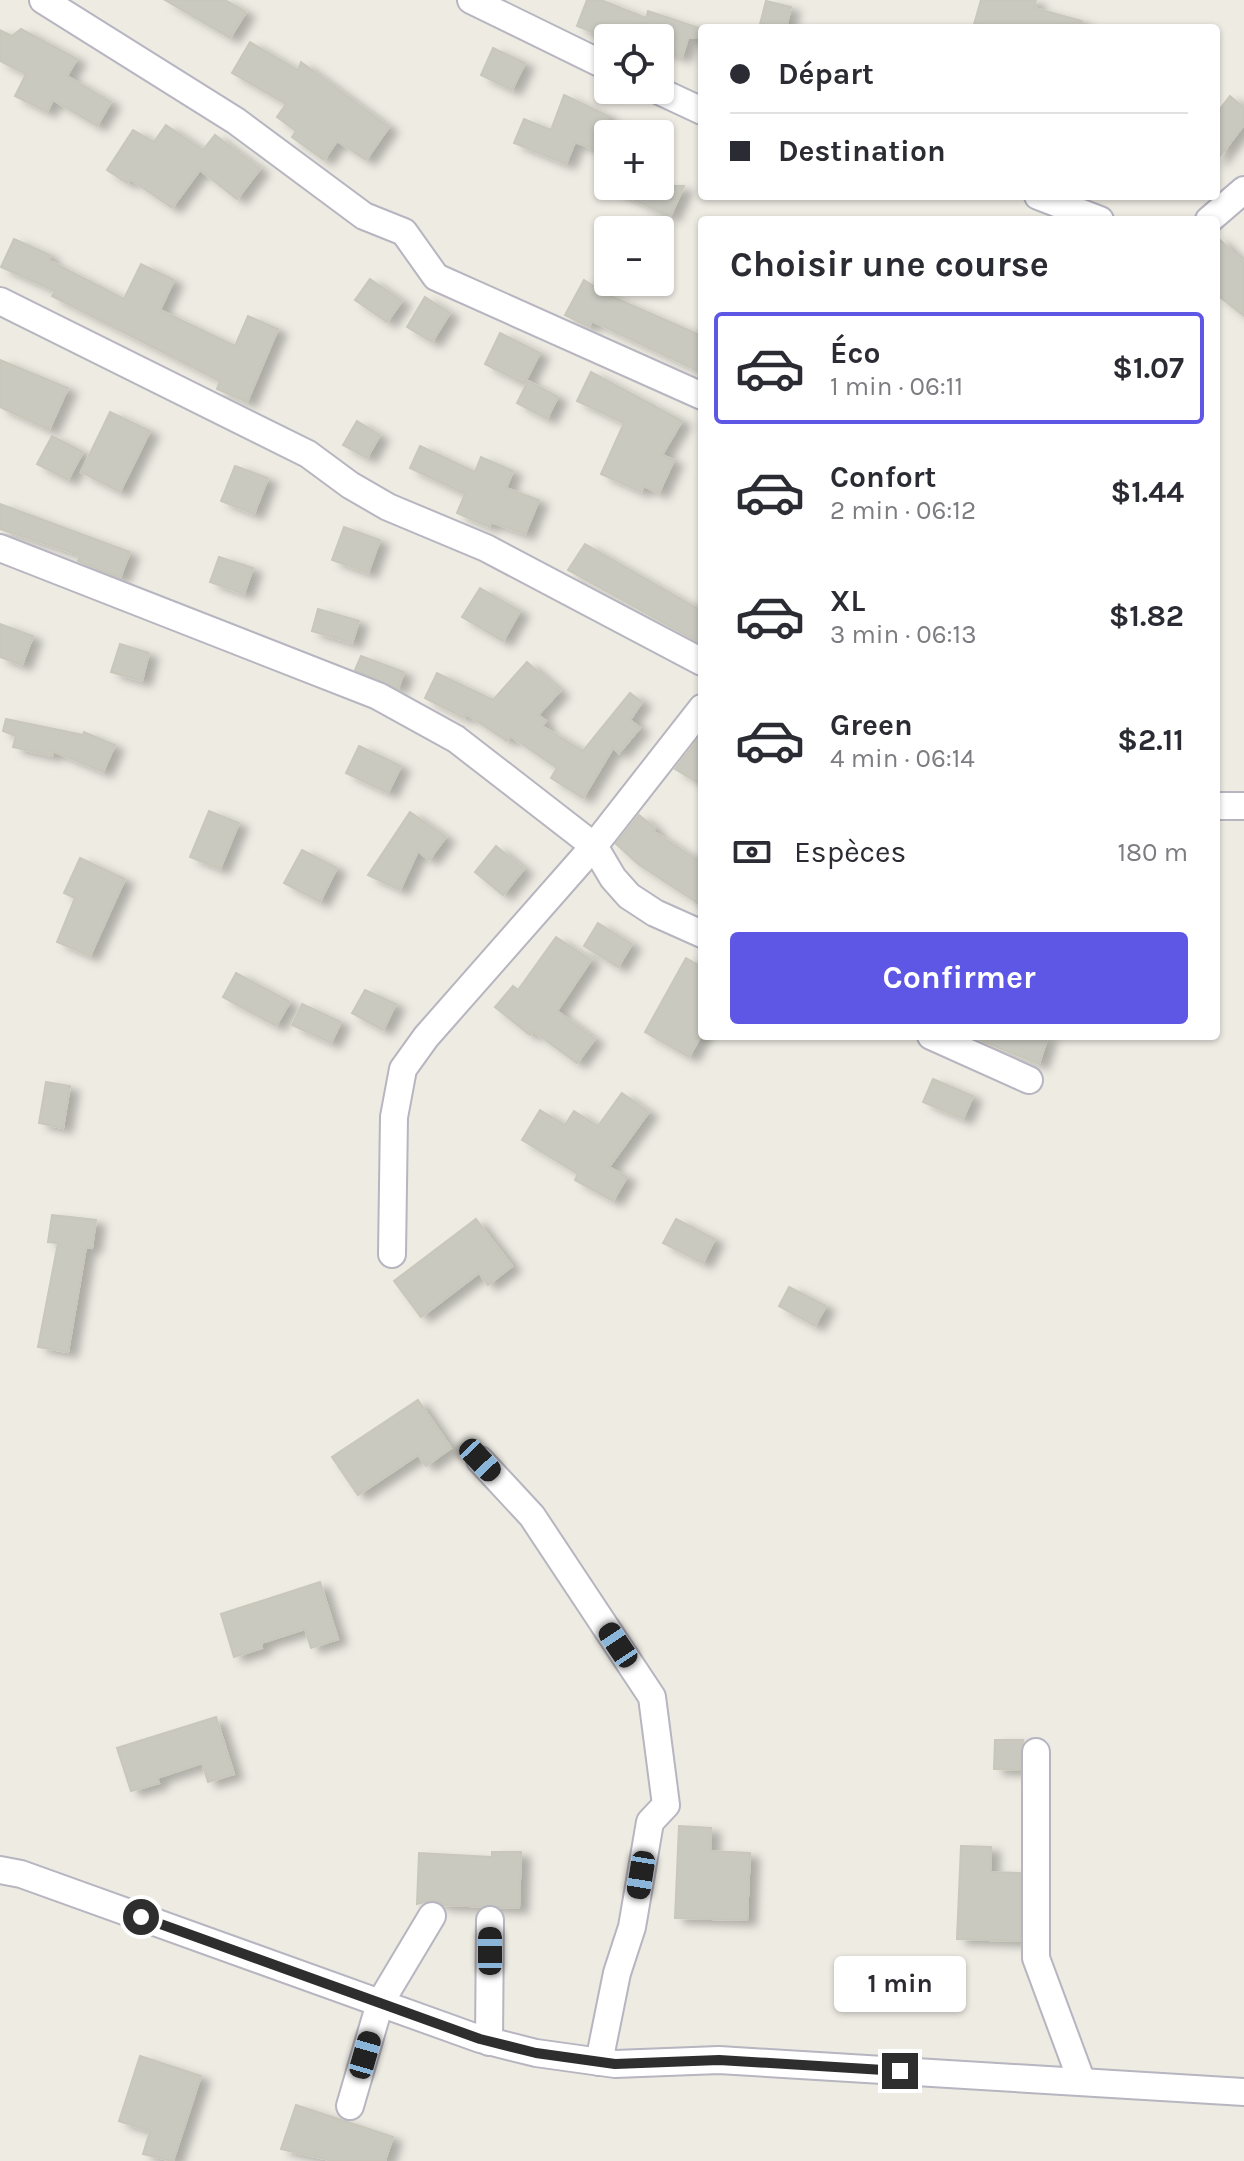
<!DOCTYPE html>
<html lang="fr">
<head>
<meta charset="utf-8">
<style>
	body { margin:0; font-family:Karla,sans-serif; background:#f7f7f7; color:#2b2b33; height:100vh; display:flex; flex-direction:column; font-size:30px; white-space:nowrap }
	* { box-sizing:border-box; margin:0 }
	p { font-size:26px; color:#7c7c81 }
	.icon { flex:none; width:44px; height:44px; fill:none; stroke:currentColor; stroke-width:2; stroke-linecap:round; stroke-linejoin:round }
	.map { position:relative; flex:1; overflow:hidden }
	.panel { position:absolute; left:698px; top:216px; width:522px; height:824px; display:flex; flex-direction:column; background:#fff; border-radius:8px; box-shadow:0 2px 6px #0004 }
	.panel>* { flex:none }
	.banner { position:absolute; left:698px; top:24px; width:522px; height:176px; border-radius:8px; box-shadow:0 2px 6px #0004; display:grid; align-content:center; height:176px; padding:0 32px; background:#fff }
	.fabs { position:absolute; left:594px; top:24px; display:grid; gap:16px }
	.fabs a { display:grid; place-items:center; width:80px; height:80px; border-radius:8px; background:#fff; box-shadow:0 2px 6px #0004; font-size:40px }
	.end { position:absolute; width:36px; height:36px; margin:-18px; border:10px solid #2e2e2e; background:#fff; box-shadow:0 0 0 4px #fff }
	.from { border-radius:50% }
	.bubble { position:absolute; height:56px; border-radius:8px; background:#fff; box-shadow:0 2px 6px #0004; font-size:26px; font-weight:700; line-height:56px; text-align:center }
	.car { position:absolute; width:24px; height:48px; margin:-24px -12px; border-radius:10px; box-shadow:0 0 6px 2px #0007; background:linear-gradient(#222 24%,#8ab4d8 0 40%,#222 0 76%,#8ab4d8 0 86%,#222 0) }
	.banner b { display:flex; align-items:center; gap:28px; height:76px; font-size:30px }
	.banner b+b { border-top:2px solid #e1e1e2 }
	.banner i { width:20px; height:20px; background:#2b2b33 }
	ul { padding:0; list-style:none }
	li { display:flex; align-items:center; gap:24px; height:112px; margin:0 16px 12px; padding:0 16px; border:4px solid transparent; border-radius:8px }
	li div { flex:1 }
	li b { display:block; font-size:30px }
	li em { font-style:normal; font-weight:700 }
	li.selected { border-color:#5e57e5 }
	li>.icon { width:72px; height:72px; stroke-width:1.5 }
	h2 { padding:0 32px; font-size:36px; line-height:96px }
	.pay { display:flex; align-items:center; gap:20px; height:88px; padding:0 32px; font-size:30px }
	.pay p { margin-inline-start:auto }
	.cta { display:flex; gap:16px; margin-top:auto; padding:16px 32px }
	.cta a { flex:1; height:92px; border-radius:8px; background:#5e57e5; color:#fff; font-size:32px; font-weight:700; line-height:92px; text-align:center }
	.map>svg:first-child { display:block }
</style>
</head>
<body>
<div class="map">
<svg width="1244" height="2161" viewBox="0 0 1244 2161">
	<defs>
		<filter id="shadow"><feDropShadow dx="9" dy="5" stdDeviation="4" flood-color="#0004"/></filter>
	</defs>
	<rect width="100%" height="100%" fill="#edebe2"/>
	<!-- building -->
	<g fill="#cac9c0" stroke="#c9c7bb" stroke-width="2" filter="url(#shadow)">
		<polygon points="165,0 225,0 246,12 230,38"/>
		<polygon points="587,0 601,0 646,18 648,11 702,29 702,38 688,38 682,57 660,50 660,38 607,38 577,26"/>
		<polygon points="981,0 1036,0 1034,8 1082,21 1081,28 973,28"/>
		<polygon points="766,1 791,7 786,28 759,28"/>
		<polygon points="21,29 77,59 67,76 111,102 97,126 53,100 47,112 15,96 26,74 0,61 0,30 12,36"/>
		<polygon points="250,42 298,70 301,62 389,127 366,160 337,141 324,160 292,137 296,131 277,117 286,104 232,73"/>
		<polygon points="493,48 525,63 512,90 481,75"/>
		<polygon points="564,95 608,116 608,154 575,142 566,164 514,143 524,119 551,130"/>
		<polygon points="1230,96 1244,108 1244,125 1216,161 1216,114"/>
		<polygon points="166,125 203,150 215,135 260,169 237,199 200,170 172,208 130,179 127,183 107,170 133,130 154,142"/>
		<polygon points="605,186 684,186 670,217"/>
		<polygon points="1216,236 1244,263 1244,316 1216,294"/>
		<polygon points="14,239 50,255 48,260 124,299 141,264 174,280 160,310 235,346 248,316 278,329 247,402 217,389 220,381 52,296 55,291 1,267"/>
		<polygon points="370,279 402,301 387,322 355,300"/>
		<polygon points="584,280 606,294 702,336 702,373 592,321 589,327 565,315"/>
		<polygon points="425,297 450,313 432,342 407,327"/>
		<polygon points="500,333 540,353 524,384 485,364"/>
		<polygon points="0,360 68,388 49,430 0,407"/>
		<polygon points="591,372 682,421 662,455 674,460 659,493 644,486 641,492 601,474 624,423 577,401"/>
		<polygon points="528,381 558,397 547,419 517,403"/>
		<polygon points="110,412 150,431 120,492 81,472"/>
		<polygon points="357,421 380,435 367,458 343,445"/>
		<polygon points="52,436 83,452 68,480 37,464"/>
		<polygon points="420,446 475,472 481,457 513,471 506,488 539,500 525,534 491,522 489,527 457,513 465,494 410,468"/>
		<polygon points="235,466 268,478 254,514 221,501"/>
		<polygon points="0,504 130,552 120,578 78,561 80,555 0,529"/>
		<polygon points="344,527 380,540 368,573 332,560"/>
		<polygon points="585,544 702,611 702,644 568,570"/>
		<polygon points="219,557 253,568 244,594 210,582"/>
		<polygon points="480,588 520,611 503,641 462,617"/>
		<polygon points="318,609 359,621 352,643 312,631"/>
		<polygon points="0,624 33,636 22,665 0,657"/>
		<polygon points="120,644 149,653 142,681 111,672"/>
		<polygon points="361,656 404,672 398,689 355,670"/>
		<polygon points="527,662 560,691 538,715 546,721 542,726 583,751 630,693 642,702 630,720 640,728 619,753 613,748 583,798 551,778 557,768 510,736 507,741 466,714 464,718 425,698 437,673 493,700"/>
		<polygon points="6,719 83,735 84,732 115,745 103,772 53,751 52,756 13,747 16,736 3,731"/>
		<polygon points="702,734 702,785 675,769"/>
		<polygon points="359,746 401,766 388,793 346,773"/>
		<polygon points="209,811 239,823 220,869 190,857"/>
		<polygon points="410,812 446,837 429,860 418,851 400,890 368,875"/>
		<polygon points="639,815 655,828 653,831 702,863 702,906 638,864 616,844"/>
		<polygon points="496,846 524,869 503,895 475,872"/>
		<polygon points="302,850 337,868 320,902 284,883"/>
		<polygon points="80,858 125,879 90,956 57,942 75,898 64,893"/>
		<polygon points="598,923 632,944 618,967 584,946"/>
		<polygon points="556,937 591,960 557,1011 595,1039 577,1063 533,1031 530,1035 495,1007 513,986 518,990"/>
		<polygon points="686,958 702,967 702,1034 689,1057 645,1032"/>
		<polygon points="236,973 290,1002 276,1026 223,997"/>
		<polygon points="365,990 396,1004 383,1030 352,1013"/>
		<polygon points="302,1004 341,1022 331,1043 292,1025"/>
		<polygon points="970,1036 1048,1036 1039,1064"/>
		<polygon points="933,1079 973,1096 963,1119 923,1102"/>
		<polygon points="46,1082 70,1086 63,1128 39,1123"/>
		<polygon points="622,1093 649,1112 609,1167 627,1177 613,1201 575,1180 578,1174 522,1140 540,1110 565,1125 574,1111 598,1126"/>
		<polygon points="52,1215 96,1220 92,1248 86,1247 68,1352 38,1347 58,1243 48,1242"/>
		<polygon points="476,1219 512,1266 488,1285 479,1273 421,1317 394,1281"/>
		<polygon points="676,1219 715,1239 703,1263 663,1243"/>
		<polygon points="789,1287 826,1306 815,1326 779,1306"/>
		<polygon points="418,1400 451,1448 426,1466 418,1455 358,1495 332,1457"/>
		<polygon points="320,1582 338,1639 311,1648 305,1629 261,1643 262,1648 234,1657 221,1614"/>
		<polygon points="216,1717 234,1774 208,1782 202,1763 157,1778 159,1783 131,1791 117,1748"/>
		<polygon points="995,1740 1023,1740 1020,1770 994,1769"/>
		<polygon points="679,1826 711,1828 710,1851 750,1853 747,1920 675,1918"/>
		<polygon points="961,1846 991,1847 990,1872 1020,1873 1020,1941 957,1939"/>
		<polygon points="492,1852 521,1852 519,1908 443,1905 433,1900 417,1904 419,1853 492,1857"/>
		<polygon points="140,2056 201,2076 173,2161 143,2154 150,2131 119,2121"/>
		<polygon points="296,2105 393,2137 385,2161 334,2161 281,2149"/>
	</g>
	<g fill="none" stroke-linecap="round" stroke-linejoin="round">
		<defs>
			<g id="street">
				<polyline points="43,0 236,121 364,216 404,232 436,277 702,396"/>
				<polyline points="471,0 608,67"/>
				<polyline points="657,90 702,111"/>
				<polyline points="1038,196 1100,220"/>
				<polyline points="1209,220 1244,190"/>
				<polyline points="0,301 308,454 350,485 388,507 486,548 702,662"/>
				<polyline points="0,548 378,696 456,739 594,846 613,878 629,896 655,913 702,934"/>
				<polyline points="1216,806 1244,806"/>
				<polyline points="931,1036 1029,1080"/>
				<polyline points="392,1254 394,1117 403,1069 426,1037 594,846 702,708"/>
				<polyline points="480,1460 532,1516 652,1697 666,1805 650,1822 632,1927 617,1973 599,2062"/>
				<polyline points="1036,1752 1036,1958 1082,2082"/>
				<polyline points="0,1870 21,1874 480,2039 536,2053 615,2064 719,2060 1244,2092"/>
				<polyline points="489,2042 490,1920"/>
				<polyline points="350,2106 380,2003 432,1916"/>
			</g>
		</defs>
		<!-- street casing -->
		<use href="#street" stroke="#b6b5c0" stroke-width="30"/>
		<!-- street -->
		<use href="#street" stroke="#fff" stroke-width="26"/>
	</g>
	<g fill="none" stroke-linecap="round" stroke-linejoin="round">
		<!-- route -->
		<polyline stroke="#2e2e2e" stroke-width="10" points="141,1917 480,2039 536,2053 615,2064 719,2060 900,2071"/>
	</g>
</svg>
<div class="fabs">
<a><svg class="icon" aria-label="locate" viewBox="0 0 24 24"><circle cx="12" cy="12" r="6"/><path d="M12 2v4M12 18v4M2 12h4M18 12h4"/></svg></a>
<a>+</a>
<a>−</a>
</div>
<i class="end from" style="left:141px;top:1917px"></i>
<i class="end" style="left:900px;top:2071px"></i>
<div class="bubble" style="left:834px;top:1956px;width:132px">1 min</div>
<i class="car" style="left:480px;top:1460px;rotate:137deg"></i>
<i class="car" style="left:618px;top:1645px;rotate:326deg"></i>
<i class="car" style="left:641px;top:1875px;rotate:189deg"></i>
<i class="car" style="left:490px;top:1951px;rotate:0deg"></i>
<i class="car" style="left:365px;top:2055px;rotate:16deg"></i>
<div class="banner">
<b><i class="from"></i>Départ</b>
<b><i></i>Destination</b>
</div>
<section class="panel">
<h2>Choisir une course</h2>
<ul>
<li class="selected"><svg class="icon" aria-label="car" viewBox="0 0 24 24"><path d="M5 17H2v-5l4-1 3-4h7l3 4 3 1v5h-3M9 17h6M6 11h13"/><circle cx="7" cy="17" r="2"/><circle cx="17" cy="17" r="2"/></svg><div><b>Éco</b><p>1 min · 06:11</p></div><em>$1.07</em></li>
<li><svg class="icon" aria-label="car" viewBox="0 0 24 24"><path d="M5 17H2v-5l4-1 3-4h7l3 4 3 1v5h-3M9 17h6M6 11h13"/><circle cx="7" cy="17" r="2"/><circle cx="17" cy="17" r="2"/></svg><div><b>Confort</b><p>2 min · 06:12</p></div><em>$1.44</em></li>
<li><svg class="icon" aria-label="car" viewBox="0 0 24 24"><path d="M5 17H2v-5l4-1 3-4h7l3 4 3 1v5h-3M9 17h6M6 11h13"/><circle cx="7" cy="17" r="2"/><circle cx="17" cy="17" r="2"/></svg><div><b>XL</b><p>3 min · 06:13</p></div><em>$1.82</em></li>
<li><svg class="icon" aria-label="car" viewBox="0 0 24 24"><path d="M5 17H2v-5l4-1 3-4h7l3 4 3 1v5h-3M9 17h6M6 11h13"/><circle cx="7" cy="17" r="2"/><circle cx="17" cy="17" r="2"/></svg><div><b>Green</b><p>4 min · 06:14</p></div><em>$2.11</em></li>
</ul>
<div class="pay"><svg class="icon" aria-label="cash" viewBox="0 0 24 24"><path d="M3 7h18v10H3z"/><circle cx="12" cy="12" r="2"/></svg>Espèces<p>180 m</p></div>
<div class="cta"><a>Confirmer</a></div>
</section>
</div>
</body>
</html>
